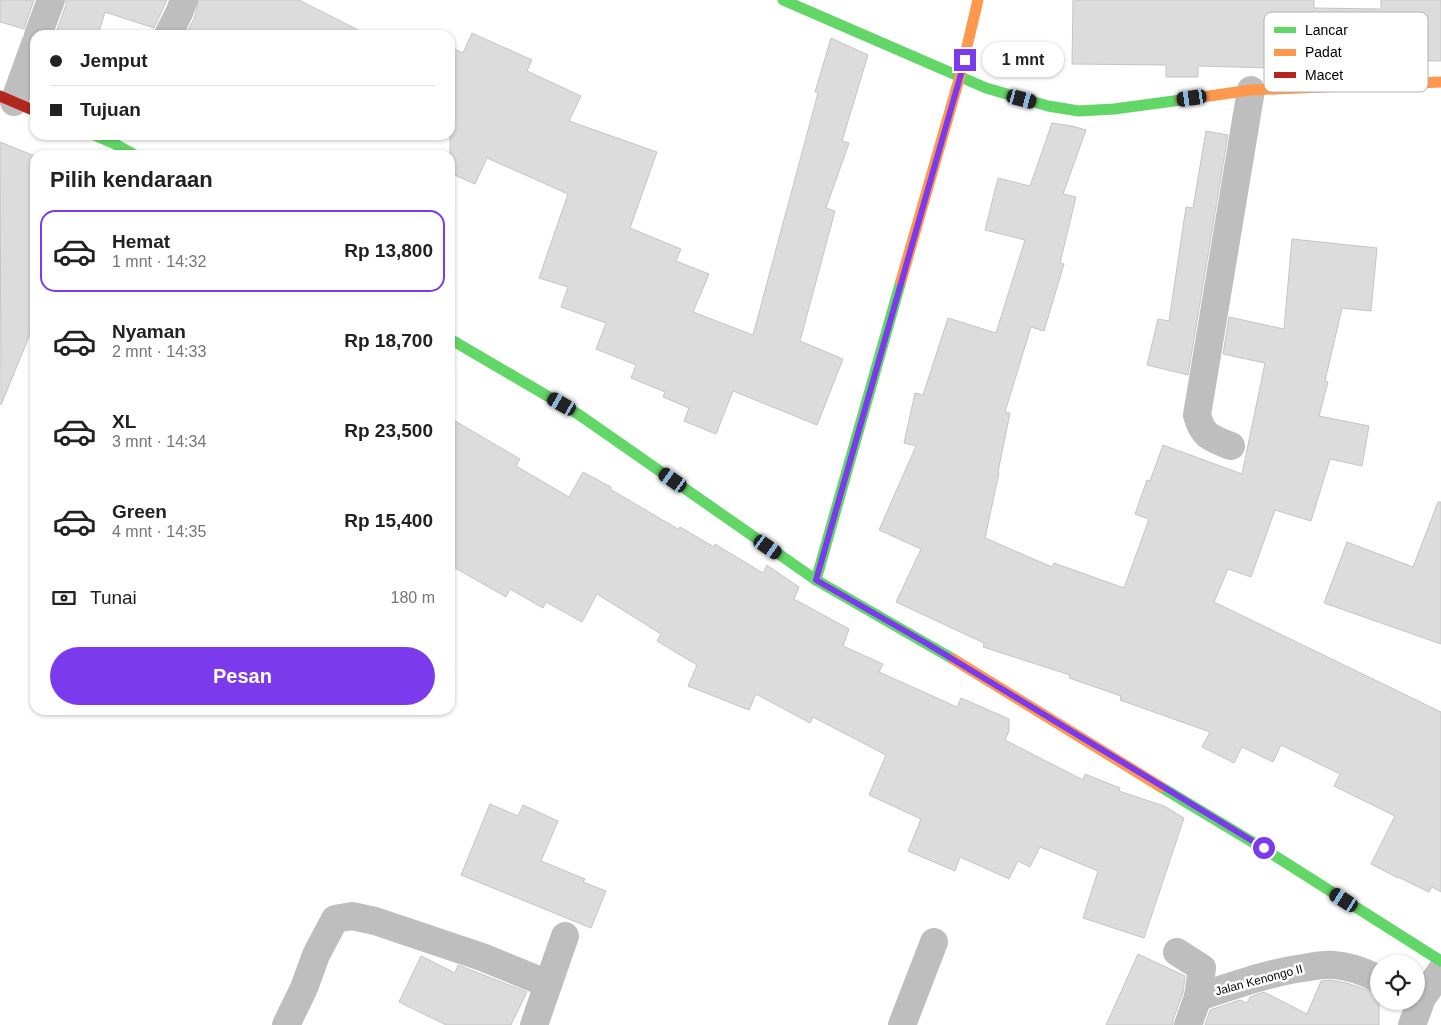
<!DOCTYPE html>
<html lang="id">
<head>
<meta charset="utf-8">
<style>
	body { margin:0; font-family:Arial,sans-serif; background:#f2f2f2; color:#222; height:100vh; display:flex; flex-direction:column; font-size:19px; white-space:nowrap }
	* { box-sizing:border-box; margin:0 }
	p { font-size:16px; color:#767676 }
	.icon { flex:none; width:28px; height:28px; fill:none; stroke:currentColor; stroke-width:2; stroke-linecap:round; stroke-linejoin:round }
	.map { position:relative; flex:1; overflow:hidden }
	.details { position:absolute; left:30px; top:150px; width:425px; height:565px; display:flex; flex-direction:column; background:#fff; border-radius:15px; box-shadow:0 1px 4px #0004 }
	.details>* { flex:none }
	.top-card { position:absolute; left:30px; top:30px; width:425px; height:110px; border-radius:15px; box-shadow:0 1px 4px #0004; display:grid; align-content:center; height:110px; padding:0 20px; background:#fff }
	.controls { position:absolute; left:1370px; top:955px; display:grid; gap:10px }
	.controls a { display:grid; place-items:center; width:55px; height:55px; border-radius:50%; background:#fff; box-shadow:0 1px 4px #0004; font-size:25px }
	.end { position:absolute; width:22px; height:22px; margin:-11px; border:6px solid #7c3aed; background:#fff; box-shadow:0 0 0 2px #fff }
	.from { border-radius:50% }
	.bubble { position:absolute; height:35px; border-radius:18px; background:#fff; box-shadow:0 1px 4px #0004; font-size:16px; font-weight:700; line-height:35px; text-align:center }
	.car { position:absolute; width:15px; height:30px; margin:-15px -8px; border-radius:6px; box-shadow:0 0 4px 1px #0007; background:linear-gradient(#222 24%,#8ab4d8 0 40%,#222 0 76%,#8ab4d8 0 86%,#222 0) }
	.top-card b { display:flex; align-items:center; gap:18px; height:48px; font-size:19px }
	.top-card b+b { border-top:1px solid #e0e0e0 }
	.top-card i { width:12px; height:12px; background:#222 }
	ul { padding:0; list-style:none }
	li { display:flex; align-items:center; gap:15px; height:82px; margin:0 10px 8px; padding:0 10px; border:2px solid transparent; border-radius:15px }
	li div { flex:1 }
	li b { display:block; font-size:19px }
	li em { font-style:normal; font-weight:700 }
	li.current { border-color:#7c3aed }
	li>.icon { width:45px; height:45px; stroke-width:1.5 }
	h2 { padding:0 20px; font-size:22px; line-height:60px }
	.pay { display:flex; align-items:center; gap:12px; height:55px; padding:0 20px; font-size:19px }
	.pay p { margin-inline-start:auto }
	.primary-button { display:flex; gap:10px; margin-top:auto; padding:10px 20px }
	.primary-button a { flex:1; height:58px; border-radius:30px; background:#7c3aed; color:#fff; font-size:20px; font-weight:700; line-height:58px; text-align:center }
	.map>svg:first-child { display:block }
</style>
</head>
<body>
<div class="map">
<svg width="1441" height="1025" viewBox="0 0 1441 1025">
	<rect width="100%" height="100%" fill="#fff"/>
	<!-- building -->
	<g fill="#dcdcdc" stroke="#c5c5c5">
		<polygon points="0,0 34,0 24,29 0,22"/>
		<polygon points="66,0 167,0 154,28 105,12 98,35 55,35 66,5"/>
		<polygon points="199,0 299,0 368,35 185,35 194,19"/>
		<polygon points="1073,0 1314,0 1314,8 1381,9 1381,0 1441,0 1441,61 1376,60 1376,68 1313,68 1313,72 1282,73 1271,73 1271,68 1198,66 1198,77 1166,77 1166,65 1072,64"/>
		<polygon points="472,33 532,60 527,71 581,96 569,121 657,152 630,228 681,249 676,261 709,274 693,312 753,335 818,93 815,92 831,38 868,55 842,141 849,143 826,208 835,211 800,341 843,359 817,425 733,391 716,434 684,421 689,408 663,397 665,392 631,378 636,365 596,349 606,323 561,307 568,287 539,278 568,194 487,158 475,184 450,173 450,47 463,53"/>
		<polygon points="1052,123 1072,126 1086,130 1063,194 1076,197 1060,263 1064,264 1044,331 1031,327 1005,412 1010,413 998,472 999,473 985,538 1052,567 1054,563 1124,588 1149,519 1135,514 1147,480 1150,481 1163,445 1242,474 1265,363 1223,354 1229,317 1284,329 1292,239 1377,248 1371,311 1342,308 1325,381 1328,382 1319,416 1369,426 1362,466 1330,459 1311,521 1275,510 1251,577 1228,569 1214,602 1441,712 1441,892 1432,887 1429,892 1398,877 1398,878 1371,864 1395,816 1334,786 1340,774 1281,745 1273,762 1242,747 1234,763 1202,747 1210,732 1120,700 1121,696 1069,678 1070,675 983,647 984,643 896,602 921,549 879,530 916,446 904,443 915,393 923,395 948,318 996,333 1025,240 985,230 998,178 1030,186"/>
		<polygon points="1206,131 1228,135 1188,375 1147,365 1158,319 1169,321 1186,207 1193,208"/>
		<polygon points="0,142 35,156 35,322 1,405"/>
		<polygon points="450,418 520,459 516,466 569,497 583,472 611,487 610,489 678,529 680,527 714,547 715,544 763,573 767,565 799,587 794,599 849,629 843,646 883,664 879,672 957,707 961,698 1009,719 1009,731 1005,740 1083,780 1085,774 1120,788 1119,791 1164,806 1184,818 1144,938 1083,918 1098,871 1040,847 1030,867 1018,861 1009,879 960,857 955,871 908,851 921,819 869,795 886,755 813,717 810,723 756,694 749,710 688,686 697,665 657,641 661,634 597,594 582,622 546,602 543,608 510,589 506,597 450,565"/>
		<polygon points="1438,502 1441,502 1441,644 1324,603 1347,542 1413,567"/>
		<polygon points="490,804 518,816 523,805 558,821 541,861 585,879 583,882 606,891 591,928 461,875"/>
		<polygon points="1138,954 1185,976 1183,993 1173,1020 1173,1025 1106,1025"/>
		<polygon points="421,956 455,973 458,965 527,992 511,1025 446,1025 399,1002"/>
		<polygon points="1330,980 1347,983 1379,994 1379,1025 1205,1025 1210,1010 1240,1000 1247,1003 1250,997 1264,992 1307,1014 1321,981"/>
	</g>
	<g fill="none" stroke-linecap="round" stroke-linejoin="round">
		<!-- street -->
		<g stroke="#bebebe" stroke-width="28">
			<polyline points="38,35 51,0"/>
			<polyline points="168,35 179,13 184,0"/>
			<polyline points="14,102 35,44"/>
			<path d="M 1231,446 C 1211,438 1203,437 1197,415 L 1251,90"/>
			<polyline points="1177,952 1202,968 1198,997 1188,1025"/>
			<path d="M 1198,997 C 1233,986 1267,973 1303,968 C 1314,966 1324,964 1334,965 C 1350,966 1365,972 1379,979"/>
			<polyline points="286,1025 304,988 316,955 335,919 352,916 375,921 482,957 548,984"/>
			<polyline points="534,1025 565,936"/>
			<polyline points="902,1025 934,942"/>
			<polyline points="1412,1025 1422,998 1441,971"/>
		</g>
		<!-- fast -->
		<g stroke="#63d668" stroke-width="11">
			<polyline points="783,0 986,88 1048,106 1079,111 1114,109 1181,100"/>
			<polyline points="94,135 115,144 135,155"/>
			<polyline points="450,339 578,414 816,580 953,659"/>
			<polyline points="816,580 901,281"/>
			<polyline points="1161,787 1264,849 1441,961"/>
		</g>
		<!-- slow -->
		<g stroke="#ff974d" stroke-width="11">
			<polyline points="1181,100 1251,90 1441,82"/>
			<polyline points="901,281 960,76 978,0"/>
			<polyline points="953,659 1161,787"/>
		</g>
		<!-- jam -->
		<polyline stroke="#b3261e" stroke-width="11" points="0,96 35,111"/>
	</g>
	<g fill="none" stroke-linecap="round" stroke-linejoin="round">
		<!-- route -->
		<polyline stroke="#7c3aed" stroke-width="6" points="965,60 816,580 926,643 1264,848"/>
	</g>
	<g text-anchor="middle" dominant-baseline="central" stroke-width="5" stroke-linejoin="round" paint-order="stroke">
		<!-- street labels -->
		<g font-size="12" fill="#000" stroke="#fff">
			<text transform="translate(1259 980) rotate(-15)">Jalan Kenongo II</text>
		</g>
	</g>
	<!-- legend -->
	<rect x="1264" y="12" width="164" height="80" rx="8" fill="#fff" stroke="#b2b2b2" stroke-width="1"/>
	<rect x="1274" y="27" width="22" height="6" fill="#63d668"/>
	<rect x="1274" y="49" width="22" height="7" fill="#ff974d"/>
	<rect x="1274" y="72" width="22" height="6" fill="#b3261e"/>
	<g font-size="14" fill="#000">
		<text x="1305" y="35">Lancar</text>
		<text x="1305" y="57">Padat</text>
		<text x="1305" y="80">Macet</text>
	</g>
</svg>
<div class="controls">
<a><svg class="icon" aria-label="locate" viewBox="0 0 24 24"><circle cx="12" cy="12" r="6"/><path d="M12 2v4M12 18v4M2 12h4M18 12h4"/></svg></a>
</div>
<i class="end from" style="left:1264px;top:848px"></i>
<i class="end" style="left:965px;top:60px"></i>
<div class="bubble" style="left:982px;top:42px;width:82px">1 mnt</div>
<i class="car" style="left:1192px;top:98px;rotate:262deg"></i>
<i class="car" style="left:1022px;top:99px;rotate:105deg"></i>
<i class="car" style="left:562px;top:404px;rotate:300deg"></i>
<i class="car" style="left:673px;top:480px;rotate:305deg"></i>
<i class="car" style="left:768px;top:547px;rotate:125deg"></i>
<i class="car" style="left:1344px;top:900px;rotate:303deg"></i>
<div class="top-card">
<b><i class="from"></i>Jemput</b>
<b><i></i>Tujuan</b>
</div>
<section class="details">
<h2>Pilih kendaraan</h2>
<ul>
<li class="current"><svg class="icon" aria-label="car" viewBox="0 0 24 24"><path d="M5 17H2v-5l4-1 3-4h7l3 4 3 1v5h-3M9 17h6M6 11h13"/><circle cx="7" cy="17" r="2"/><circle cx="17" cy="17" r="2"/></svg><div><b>Hemat</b><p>1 mnt · 14:32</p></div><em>Rp 13,800</em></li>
<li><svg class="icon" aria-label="car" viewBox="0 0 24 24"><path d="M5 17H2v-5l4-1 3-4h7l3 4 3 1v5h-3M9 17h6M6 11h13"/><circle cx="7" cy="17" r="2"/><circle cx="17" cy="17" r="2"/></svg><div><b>Nyaman</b><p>2 mnt · 14:33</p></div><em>Rp 18,700</em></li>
<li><svg class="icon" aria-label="car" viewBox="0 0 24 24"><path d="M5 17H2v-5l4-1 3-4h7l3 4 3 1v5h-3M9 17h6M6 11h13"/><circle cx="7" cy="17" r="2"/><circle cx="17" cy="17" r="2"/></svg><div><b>XL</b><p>3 mnt · 14:34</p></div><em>Rp 23,500</em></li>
<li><svg class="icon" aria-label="car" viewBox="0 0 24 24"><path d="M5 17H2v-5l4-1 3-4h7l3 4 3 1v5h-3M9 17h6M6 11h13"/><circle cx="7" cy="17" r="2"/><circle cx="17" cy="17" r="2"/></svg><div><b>Green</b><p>4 mnt · 14:35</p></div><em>Rp 15,400</em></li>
</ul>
<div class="pay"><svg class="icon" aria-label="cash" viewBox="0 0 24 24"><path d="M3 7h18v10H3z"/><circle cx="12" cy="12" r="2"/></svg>Tunai<p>180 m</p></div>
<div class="primary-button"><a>Pesan</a></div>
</section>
</div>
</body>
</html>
